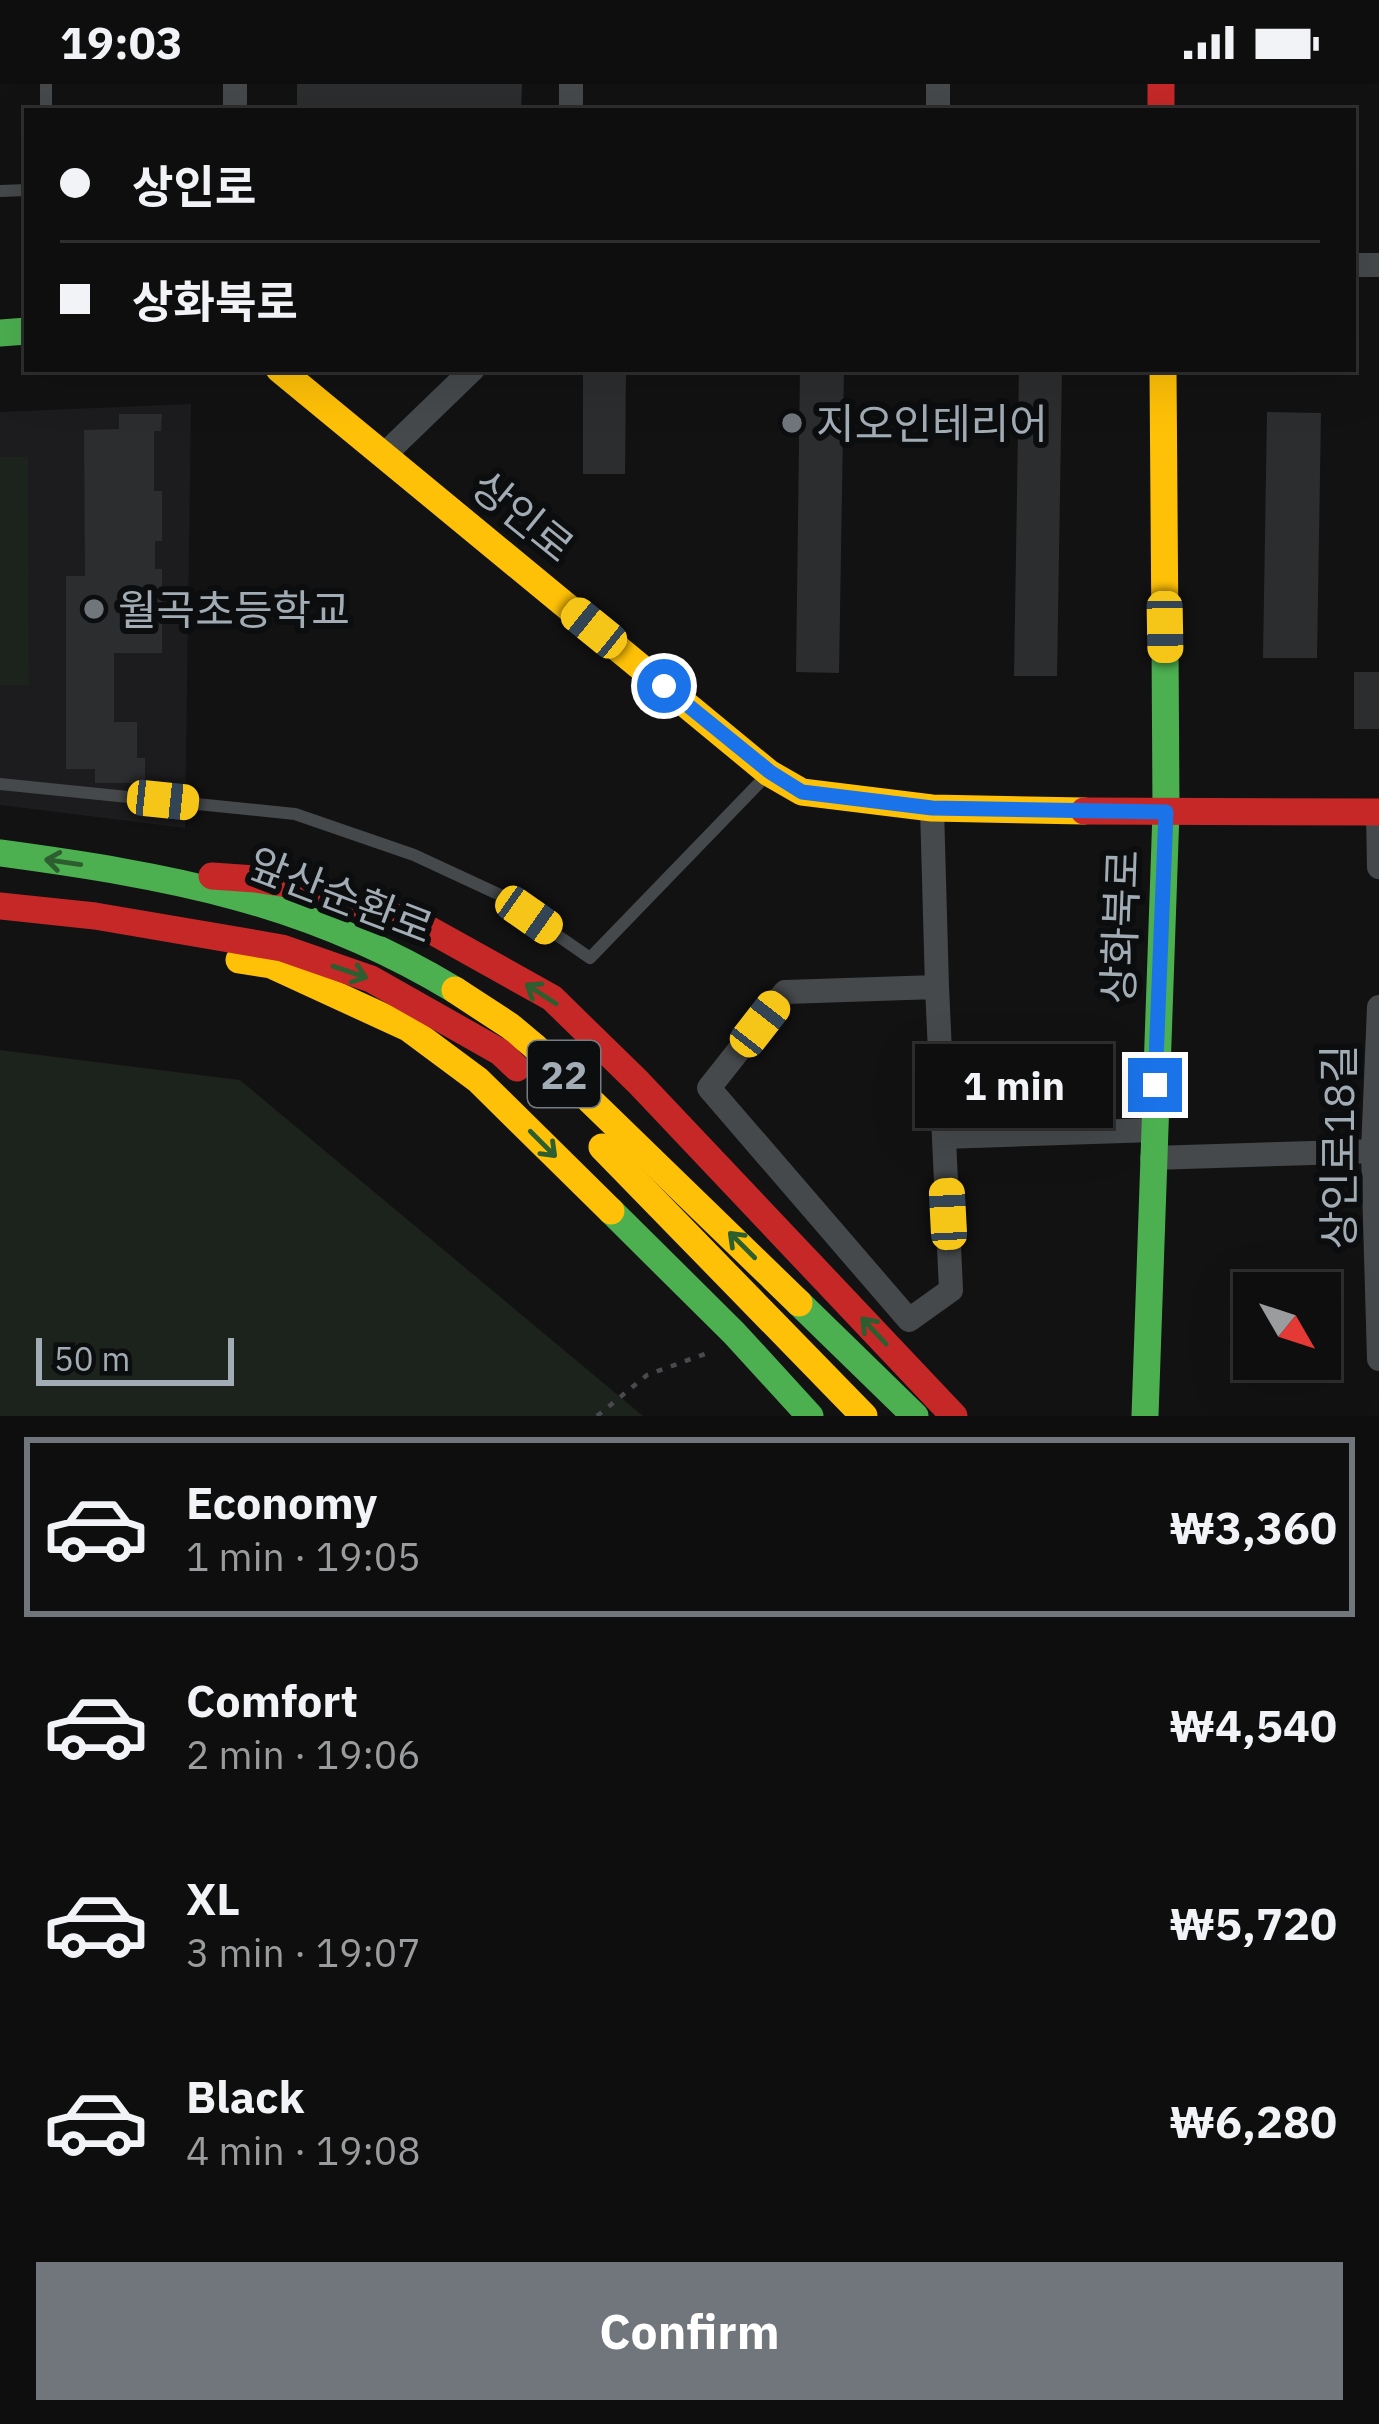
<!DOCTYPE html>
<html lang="en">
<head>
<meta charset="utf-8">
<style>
	body { margin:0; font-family:"IBM Plex Sans","Noto Sans KR",sans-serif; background:#1c1c1c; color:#f1f3f6; height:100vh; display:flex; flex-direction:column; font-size:45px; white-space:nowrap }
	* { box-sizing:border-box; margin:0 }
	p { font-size:39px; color:#9b9c9e }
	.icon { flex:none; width:66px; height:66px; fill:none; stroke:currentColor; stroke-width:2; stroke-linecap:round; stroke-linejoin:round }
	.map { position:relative; height:1332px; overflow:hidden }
	.details { display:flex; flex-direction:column; background:#0e0e0e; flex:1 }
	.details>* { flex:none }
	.hud { position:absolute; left:24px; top:24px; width:1332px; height:264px; border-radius:0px; box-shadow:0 12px 48px #0002,0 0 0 3px #2e2e2e; display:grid; align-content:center; height:264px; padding:0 36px; background:#0e0e0e }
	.needle { width:78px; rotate:129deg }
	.tools { position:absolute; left:1233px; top:1188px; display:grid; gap:24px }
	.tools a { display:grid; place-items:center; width:108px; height:108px; border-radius:0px; background:#0e0e0e; box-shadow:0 12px 48px #0002,0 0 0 3px #2e2e2e; font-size:60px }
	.scale { position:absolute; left:36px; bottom:30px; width:198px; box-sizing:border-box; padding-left:12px; border:6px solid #a2acb4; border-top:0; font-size:33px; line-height:42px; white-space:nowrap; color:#a2acb4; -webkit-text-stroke:9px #0c0d0e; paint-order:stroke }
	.end { position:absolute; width:54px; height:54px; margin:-27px; border:15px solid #1a73e8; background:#fff; box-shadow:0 0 0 6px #fff }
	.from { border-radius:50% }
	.bubble { position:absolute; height:84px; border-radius:0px; background:#0e0e0e; box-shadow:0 12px 48px #0002,0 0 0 3px #2e2e2e; font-size:39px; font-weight:700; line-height:84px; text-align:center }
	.car { position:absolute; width:36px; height:72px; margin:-36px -18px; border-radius:15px; box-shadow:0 0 9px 3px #0007; background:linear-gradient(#f5c518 24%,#345 0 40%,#f5c518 0 76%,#345 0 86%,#f5c518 0) }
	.hud b { display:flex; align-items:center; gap:42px; height:114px; font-size:45px }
	.hud b+b { border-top:3px solid #2e2e2e }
	.hud i { width:30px; height:30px; background:#f1f3f6 }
	ul { padding:21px 0 0; list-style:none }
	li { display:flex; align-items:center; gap:36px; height:180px; margin:0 24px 18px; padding:0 12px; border:6px solid transparent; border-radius:0px }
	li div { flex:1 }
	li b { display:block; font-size:45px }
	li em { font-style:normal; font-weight:700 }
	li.active { border-color:#70767b }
	li>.icon { width:108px; height:108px; stroke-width:1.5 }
	.button { display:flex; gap:24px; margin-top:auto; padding:24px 36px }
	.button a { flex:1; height:138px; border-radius:0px; background:#70767b; color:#fff; font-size:48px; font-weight:700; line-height:138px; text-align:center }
	.status { display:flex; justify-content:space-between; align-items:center; height:84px; padding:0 60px; background:#0e0e0e; direction:ltr }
	.status svg { height:33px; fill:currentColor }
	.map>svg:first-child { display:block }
</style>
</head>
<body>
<div class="status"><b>19:03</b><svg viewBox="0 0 49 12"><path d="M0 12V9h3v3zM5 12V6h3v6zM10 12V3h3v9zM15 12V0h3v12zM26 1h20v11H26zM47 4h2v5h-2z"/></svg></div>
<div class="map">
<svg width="1379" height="1332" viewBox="0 0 1379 1332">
	<rect width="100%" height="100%" fill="#121212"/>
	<!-- built -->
	<polygon fill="#1c1c1e" points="191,320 185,744 0,721 0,328"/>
	<!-- green -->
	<g fill="#1c221c">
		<polygon points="0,373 28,373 29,601 0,601"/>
		<polygon points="0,966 240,996 643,1332 0,1332"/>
	</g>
	<!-- building -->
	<g fill="#2c2d2e">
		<polygon points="297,0 522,0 521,27 297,27"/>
		<polygon points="583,285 626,285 625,390 583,390"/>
		<polygon points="800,285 844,285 839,589 796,588"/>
		<polygon points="1019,285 1062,285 1057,592 1014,592"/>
		<polygon points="1267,328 1321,329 1317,574 1263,574"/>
		<polygon points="119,330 162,330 161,347 154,347 154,407 162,407 162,457 155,457 155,485 162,485 162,569 114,569 114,638 137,638 137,674 145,674 145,699 95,699 95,685 66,685 66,492 85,492 84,346 119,345"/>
		<rect x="1354" y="588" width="25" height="57"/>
	</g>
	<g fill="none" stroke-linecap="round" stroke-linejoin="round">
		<!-- path -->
		<polyline stroke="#484a4d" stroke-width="4.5" stroke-dasharray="6 9" stroke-linecap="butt" points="597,1332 647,1291 713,1267"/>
		<!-- lane -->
		<g stroke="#46494b" stroke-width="12">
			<polyline points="46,27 46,0"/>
			<polyline points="0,107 27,106"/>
			<polyline points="0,700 295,730 414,771 498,810 590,874 766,692"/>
		</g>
		<!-- street -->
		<g stroke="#46494b" stroke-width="24">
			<polyline points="235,0 235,27"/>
			<polyline points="571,27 571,0"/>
			<polyline points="938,27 938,0"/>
			<polyline points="1353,181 1379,181"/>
			<polyline points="383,372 473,285"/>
			<polyline points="932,724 937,903 785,908 709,1004 909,1236 951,1206 937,903"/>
			<polyline points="1378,728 1379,783"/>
			<polyline points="1379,923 1373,1067 1379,1275"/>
			<polyline points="944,1053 1154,1046"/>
			<polyline points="1152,1074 1379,1067"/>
		</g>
		<!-- fast -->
		<g stroke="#4caf50" stroke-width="27">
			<polyline points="0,249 27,247"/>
			<path d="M 0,769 C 169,792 306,816 455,906"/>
			<polyline points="611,1127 734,1249 810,1332"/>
			<polyline points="799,1219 915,1332"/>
			<polyline points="1145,1332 1166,728 1165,555"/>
		</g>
		<!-- slow -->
		<g stroke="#ffc107" stroke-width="27">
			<polyline points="279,285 769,689 802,708 932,724 1084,727"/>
			<polyline points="1163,285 1165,555"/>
			<polyline points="239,876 271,881 408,944 478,996 611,1127"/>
			<polyline points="455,906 510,942 534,962 799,1219"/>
			<polyline points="602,1063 864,1332"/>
		</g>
		<!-- jam -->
		<g stroke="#c62828" stroke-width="27">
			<polyline points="1161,0 1161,27"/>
			<polyline points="1084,727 1379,728"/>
			<polyline points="212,792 255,795 320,805 432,847 552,914 638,998 954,1332"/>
			<polyline points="0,822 95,832 282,864 371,895 500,968 517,984"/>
		</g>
	</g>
	<!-- one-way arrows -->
	<defs><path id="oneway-shaft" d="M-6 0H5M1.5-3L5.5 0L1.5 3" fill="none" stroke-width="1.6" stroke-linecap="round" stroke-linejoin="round" transform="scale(3)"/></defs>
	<g stroke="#2c5e2f">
		<use href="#oneway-shaft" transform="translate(63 778) rotate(-172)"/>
		<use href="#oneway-shaft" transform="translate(350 888) rotate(19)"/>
		<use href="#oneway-shaft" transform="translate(541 910) rotate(-147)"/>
		<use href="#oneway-shaft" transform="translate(543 1060) rotate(45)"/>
		<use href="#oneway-shaft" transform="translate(742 1161) rotate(-135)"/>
		<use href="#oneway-shaft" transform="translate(874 1247) rotate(-133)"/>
	</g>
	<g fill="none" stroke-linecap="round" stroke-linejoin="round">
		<!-- route -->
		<polyline stroke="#1a73e8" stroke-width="15" points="664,602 770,688 802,708 932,724 1166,728 1155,1001"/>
	</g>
	<!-- markers -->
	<g fill="#70767b" stroke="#0c0d0e" stroke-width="4.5">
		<circle cx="792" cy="339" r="12"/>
		<circle cx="94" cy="525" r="12"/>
	</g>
	<g text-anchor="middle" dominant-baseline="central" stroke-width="12" stroke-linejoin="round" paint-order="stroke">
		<!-- shield labels -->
		<rect fill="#0c0d0e" stroke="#757c82" stroke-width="3" x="528" y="957" width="72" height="66" rx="9"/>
		<g font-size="39" font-weight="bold" fill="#a2acb4">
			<text x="564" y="990">22</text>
		</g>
		<!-- poi labels -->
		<g font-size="42" fill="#a2acb4" stroke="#0c0d0e" text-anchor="start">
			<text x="816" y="339">지오인테리어</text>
			<text x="118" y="525">월곡초등학교</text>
		</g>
		<!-- street labels -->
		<g font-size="42" fill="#a2acb4" stroke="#0c0d0e">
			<text transform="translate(523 432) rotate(39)">상인로</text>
			<text transform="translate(341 811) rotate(21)">앞산순환로</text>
			<text transform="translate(1120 843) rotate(-88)">상화북로</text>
			<text transform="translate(1338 1063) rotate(-90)">상인로18길</text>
		</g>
	</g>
</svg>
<div class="tools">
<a><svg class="needle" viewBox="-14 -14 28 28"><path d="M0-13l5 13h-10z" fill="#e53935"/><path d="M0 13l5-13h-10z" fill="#9b9c9e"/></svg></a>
</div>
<div class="scale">50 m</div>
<i class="end from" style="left:664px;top:602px"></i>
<i class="end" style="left:1155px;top:1001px"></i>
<div class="bubble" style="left:915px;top:960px;width:198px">1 min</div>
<i class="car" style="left:1165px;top:543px;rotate:179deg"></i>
<i class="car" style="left:594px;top:544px;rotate:309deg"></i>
<i class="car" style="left:163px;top:716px;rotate:96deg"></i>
<i class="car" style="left:529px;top:831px;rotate:125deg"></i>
<i class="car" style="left:760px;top:940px;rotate:38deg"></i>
<i class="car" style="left:948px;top:1130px;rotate:357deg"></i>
<div class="hud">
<b><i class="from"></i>상인로</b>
<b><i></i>상화북로</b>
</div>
</div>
<section class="details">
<ul>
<li class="active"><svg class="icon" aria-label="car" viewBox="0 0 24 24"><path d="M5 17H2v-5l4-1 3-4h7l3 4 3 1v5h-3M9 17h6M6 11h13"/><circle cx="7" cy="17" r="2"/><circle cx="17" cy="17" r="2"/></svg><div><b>Economy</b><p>1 min · 19:05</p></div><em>₩3,360</em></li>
<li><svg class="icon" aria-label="car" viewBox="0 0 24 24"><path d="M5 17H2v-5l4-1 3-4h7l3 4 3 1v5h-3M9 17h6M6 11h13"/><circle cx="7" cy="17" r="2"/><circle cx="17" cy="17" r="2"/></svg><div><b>Comfort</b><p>2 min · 19:06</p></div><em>₩4,540</em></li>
<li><svg class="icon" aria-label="car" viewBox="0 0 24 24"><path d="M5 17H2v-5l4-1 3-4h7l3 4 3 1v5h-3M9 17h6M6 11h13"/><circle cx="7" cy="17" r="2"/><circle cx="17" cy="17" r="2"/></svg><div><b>XL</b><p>3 min · 19:07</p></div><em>₩5,720</em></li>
<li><svg class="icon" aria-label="car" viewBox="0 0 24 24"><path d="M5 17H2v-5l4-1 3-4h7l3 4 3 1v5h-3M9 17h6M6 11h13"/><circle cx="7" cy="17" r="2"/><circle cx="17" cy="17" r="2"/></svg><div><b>Black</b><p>4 min · 19:08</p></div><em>₩6,280</em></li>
</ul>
<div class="button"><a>Confirm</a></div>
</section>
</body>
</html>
